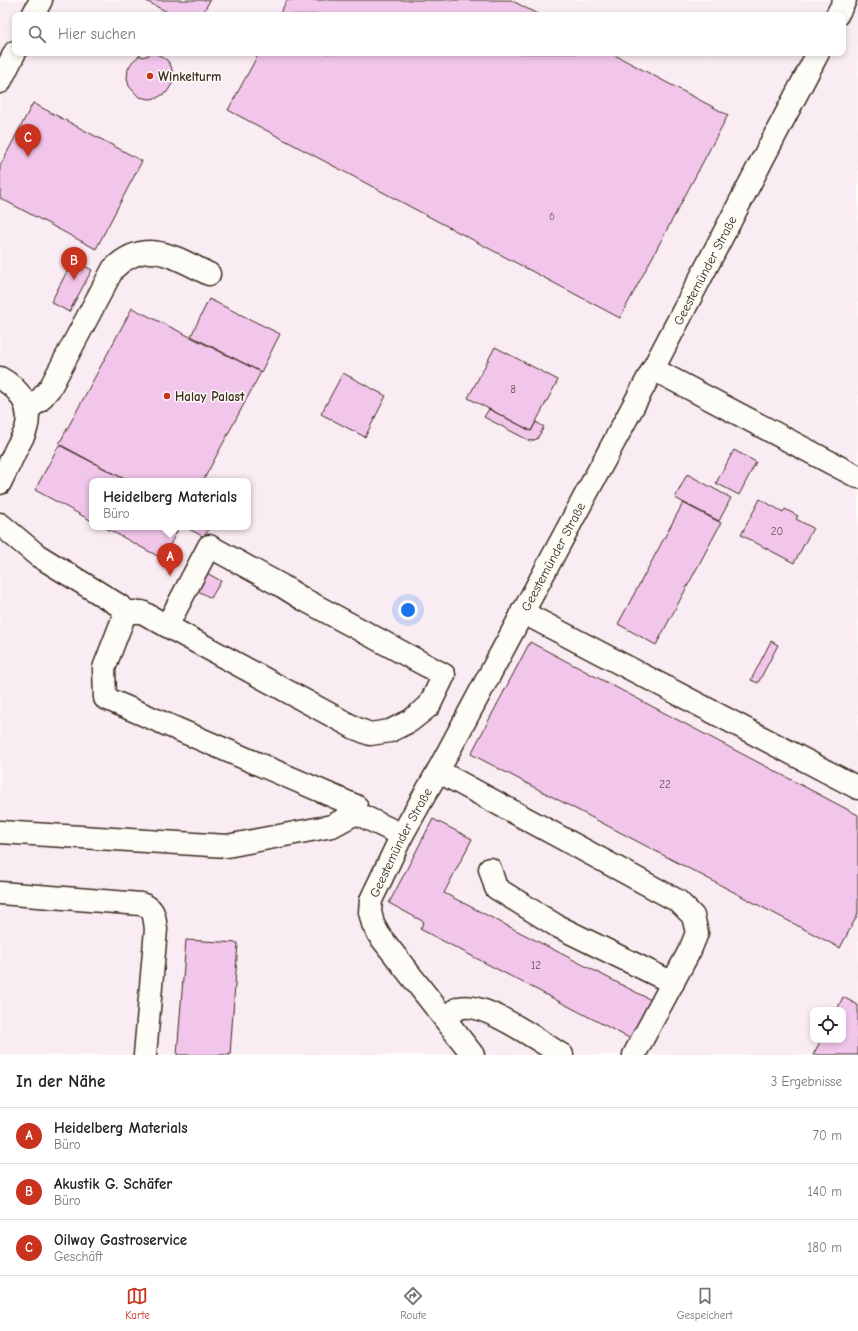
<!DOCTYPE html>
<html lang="de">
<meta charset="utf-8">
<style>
body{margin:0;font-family:"Comic Neue",sans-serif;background:#f6f6f6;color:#222}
.controls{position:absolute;right:12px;bottom:12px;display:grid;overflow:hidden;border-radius:8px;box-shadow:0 2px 6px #0003}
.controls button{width:36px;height:36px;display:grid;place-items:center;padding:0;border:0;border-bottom:1px solid #e0e0e0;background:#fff;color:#222;font:20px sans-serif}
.you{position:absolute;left:408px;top:610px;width:14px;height:14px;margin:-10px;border:3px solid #fff;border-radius:50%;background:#1a73e8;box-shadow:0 0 0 6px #1a73e833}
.badge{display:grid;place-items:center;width:26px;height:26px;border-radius:50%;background:#c8321e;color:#fff;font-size:13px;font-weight:700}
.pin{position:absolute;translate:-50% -33px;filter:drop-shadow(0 1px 2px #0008)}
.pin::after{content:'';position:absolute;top:21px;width:14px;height:12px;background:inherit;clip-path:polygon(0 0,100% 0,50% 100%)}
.popup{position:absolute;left:89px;top:478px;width:162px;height:52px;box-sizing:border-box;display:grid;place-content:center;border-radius:8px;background:#fff;filter:drop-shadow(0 1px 3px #0005);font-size:13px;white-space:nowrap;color:#767676}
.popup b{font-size:15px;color:#222}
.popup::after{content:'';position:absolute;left:50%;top:100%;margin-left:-8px;border:8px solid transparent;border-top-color:#fff}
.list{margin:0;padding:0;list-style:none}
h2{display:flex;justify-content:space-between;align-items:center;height:52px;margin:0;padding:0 16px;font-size:17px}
h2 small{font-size:13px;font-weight:400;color:#767676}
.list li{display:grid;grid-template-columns:26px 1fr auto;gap:12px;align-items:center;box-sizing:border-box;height:56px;padding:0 16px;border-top:1px solid #e0e0e0}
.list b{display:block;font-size:15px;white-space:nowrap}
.list p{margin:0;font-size:13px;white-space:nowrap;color:#767676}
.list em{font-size:13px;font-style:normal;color:#767676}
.icon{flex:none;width:22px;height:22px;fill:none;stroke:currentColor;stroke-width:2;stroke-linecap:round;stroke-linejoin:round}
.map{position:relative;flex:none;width:858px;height:1055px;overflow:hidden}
.search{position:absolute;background:#fff;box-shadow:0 2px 6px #0003;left:12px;right:12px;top:12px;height:44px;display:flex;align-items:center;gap:10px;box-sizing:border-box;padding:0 14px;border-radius:8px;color:#767676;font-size:15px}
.sheet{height:220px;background:#fff}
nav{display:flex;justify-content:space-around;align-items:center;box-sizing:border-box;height:56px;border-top:1px solid #e0e0e0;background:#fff;font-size:11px;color:#767676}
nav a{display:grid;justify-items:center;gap:2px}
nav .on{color:#c8321e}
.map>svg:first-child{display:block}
</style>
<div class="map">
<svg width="858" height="1055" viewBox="0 0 858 1055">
<rect width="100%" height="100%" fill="#fdfcf7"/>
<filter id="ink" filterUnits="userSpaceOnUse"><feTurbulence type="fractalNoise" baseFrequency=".025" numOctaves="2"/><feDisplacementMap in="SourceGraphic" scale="8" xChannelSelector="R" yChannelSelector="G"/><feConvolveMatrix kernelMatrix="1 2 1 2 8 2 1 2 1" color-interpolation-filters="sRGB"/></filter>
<g filter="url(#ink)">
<!-- built -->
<path fill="#faecf3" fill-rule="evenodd" d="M0 0H858V1055H0ZM15 15H843V53H15ZM92 481H248V527H92ZM813 1010H843V1040H813Z"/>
<!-- building -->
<path fill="#f2c6eb" stroke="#3b2a1e" d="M144 0H210L202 15H173Z
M287 0H511L539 15H279Z
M149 53 157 54 167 60 171 66 173 74 172 84 167 92 157 98 149 99 139 97 135 93 129 86 127 78 128 69 132 62 139 56 141 55 142 57 149 55Z
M259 53H611L728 115 620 318 228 110Z
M33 103 142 161 96 249 0 198V166Z
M73 260 92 270 69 312 51 302Z
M209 299 280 334 261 372 191 336Z
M132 308 261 372 203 481H128L59 444Z
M495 347 558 380 531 431 468 398Z
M343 373 386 396 365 437 321 414Z
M489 409 531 431 536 422 544 427 537 439 530 441 484 417Z
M59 445 128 481H92V521L35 490Z
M734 450 756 462 739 495 716 483Z
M687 474 731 498 719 521 675 498Z
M760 499 783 512 785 509 798 516 796 519 813 528 794 563 741 535Z
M683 503 721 523 656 645 618 624Z
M104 527H179L163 559Z
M188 527H201L208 530 204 537 187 528Z
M207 573 221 581 211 598 198 591Z
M771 641 778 645 758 683 751 680Z
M530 642 858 815V914L840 948 471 754Z
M433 819 472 839 444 893 653 1001 633 1040 420 929 424 922 389 903Z
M186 940 238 943 230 1055H177Z
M843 997 858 1005V1055H813L821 1040H843V1010H837Z"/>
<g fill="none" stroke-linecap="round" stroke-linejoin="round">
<!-- minor casing -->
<g stroke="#3b2a1e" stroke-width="25">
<g id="minor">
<path d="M33 15 41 0"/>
<path d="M837 15 845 0"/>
<path d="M0 82 15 52"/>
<path d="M653 369 858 477"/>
<path d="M0 378C19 388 33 407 26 429 24 436 19 443 16 449 11 461 5 472 0 483"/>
<path d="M27 410 39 401 50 388 113 269C146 237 174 257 209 274"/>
<path d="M0 524 37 555 120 606 124 612 123 619 104 668 105 698 356 806V813"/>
<path d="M124 612H142L167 626 355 728 370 734 390 731 410 721 429 706 444 675 303 599 282 586 209 546 167 626"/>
<path d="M522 612 858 788"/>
<path d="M438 771 678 901 693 916 697 933 690 950 634 1055"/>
<path d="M0 832 227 846 332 826 356 813 402 835"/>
<path d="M490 869 496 888 557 926 673 983"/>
<path d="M0 893 141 904C155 908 154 916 156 929L145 1055"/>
<path d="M445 1019C449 1016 453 1011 457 1009 479 997 542 1043 562 1055"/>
<path id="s1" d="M473 1055 379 935 373 924 370 912 371 900 402 835 438 771 653 369 818 53"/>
</g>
</g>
<!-- minor -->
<use href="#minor" stroke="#fdfcf7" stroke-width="22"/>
</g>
</g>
<!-- markers -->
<g fill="#c8321e" stroke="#fdfcf7" stroke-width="1.5">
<circle cx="150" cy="76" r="4"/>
<circle cx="167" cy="396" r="4"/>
</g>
<g text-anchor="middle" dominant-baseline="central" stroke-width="3" stroke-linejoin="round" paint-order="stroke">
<!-- number labels -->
<g font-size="11" fill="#695151">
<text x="552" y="216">6</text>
<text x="513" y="389">8</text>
<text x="777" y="531">20</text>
<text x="665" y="784">22</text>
<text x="536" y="965">12</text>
</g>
<!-- poi labels -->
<g font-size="13" font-weight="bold" fill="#3b2a1e" stroke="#fdfcf7" text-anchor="start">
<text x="158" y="76">Winkelturm</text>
<text x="175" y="396">Halay Palast</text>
</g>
<!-- street labels -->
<g font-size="13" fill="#3b2a1e" stroke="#fdfcf7">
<text stroke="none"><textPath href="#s1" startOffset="902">Geestemünder Straße</textPath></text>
<text stroke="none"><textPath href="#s1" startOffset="578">Geestemünder Straße</textPath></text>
<text stroke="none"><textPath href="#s1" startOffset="254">Geestemünder Straße</textPath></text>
</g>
</g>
</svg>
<div class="controls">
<button><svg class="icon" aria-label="locate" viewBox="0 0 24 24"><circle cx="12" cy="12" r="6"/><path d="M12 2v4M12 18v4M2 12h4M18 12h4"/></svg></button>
</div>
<div class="you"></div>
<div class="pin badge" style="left:170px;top:576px">A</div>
<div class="popup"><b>Heidelberg Materials</b>Büro</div>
<div class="pin badge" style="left:74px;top:280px">B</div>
<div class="pin badge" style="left:28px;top:157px">C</div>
<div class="search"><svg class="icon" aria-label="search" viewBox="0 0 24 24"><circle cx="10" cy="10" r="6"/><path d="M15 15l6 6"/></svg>Hier suchen</div>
</div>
<section class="sheet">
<h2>In der Nähe<small>3 Ergebnisse</small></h2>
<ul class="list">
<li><span class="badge">A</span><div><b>Heidelberg Materials</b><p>Büro</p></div><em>70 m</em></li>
<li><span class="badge">B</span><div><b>Akustik G. Schäfer</b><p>Büro</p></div><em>140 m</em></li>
<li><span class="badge">C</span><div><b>Oilway Gastroservice</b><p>Geschäft</p></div><em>180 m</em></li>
</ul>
</section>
<nav>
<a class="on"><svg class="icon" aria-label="map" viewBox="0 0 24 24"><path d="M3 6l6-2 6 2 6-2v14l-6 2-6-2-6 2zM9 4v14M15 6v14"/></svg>Karte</a>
<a><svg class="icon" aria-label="directions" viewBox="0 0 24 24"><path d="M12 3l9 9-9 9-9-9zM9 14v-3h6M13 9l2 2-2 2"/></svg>Route</a>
<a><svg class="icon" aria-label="saved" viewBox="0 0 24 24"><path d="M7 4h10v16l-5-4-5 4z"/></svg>Gespeichert</a>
</nav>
